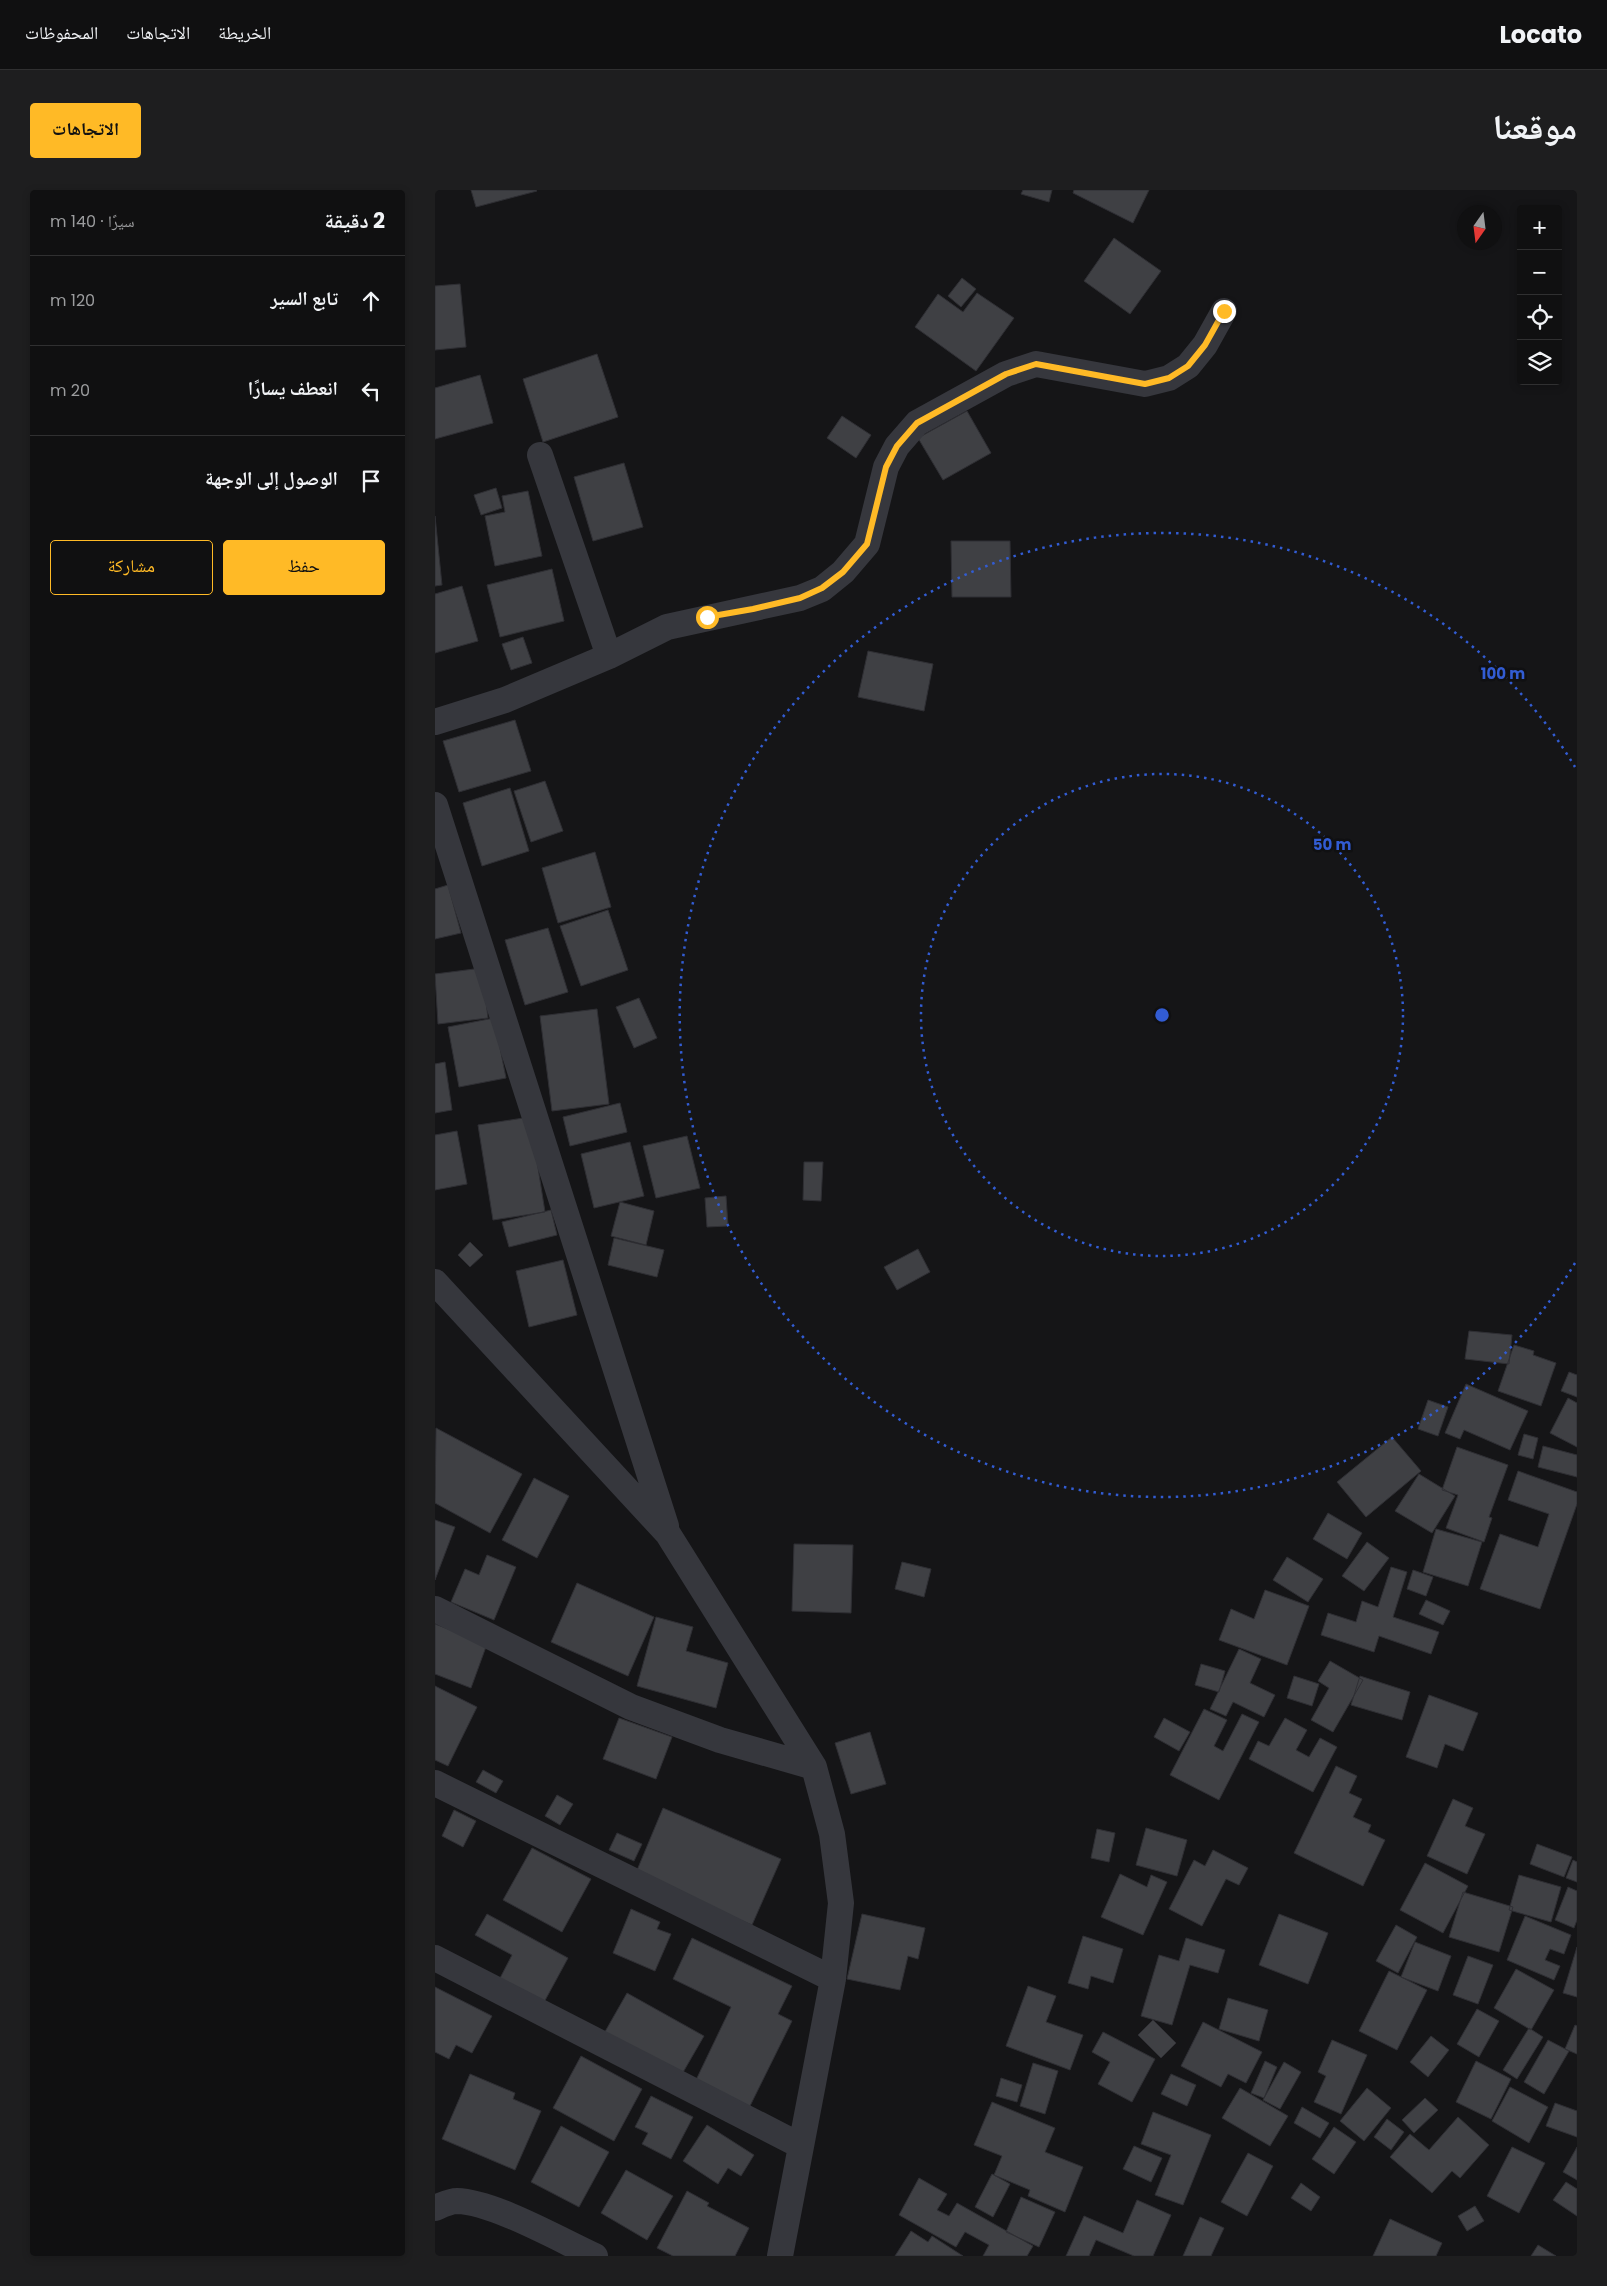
<!DOCTYPE html>
<html lang="ar">
<meta charset="utf-8">
<style>
body{margin:0;font-family:Poppins,"Noto Naskh Arabic",sans-serif;background:#1e1e1f;color:#f1f3f6;direction:rtl}
.controls{position:absolute;right:15px;top:15px;display:grid;overflow:hidden;border-radius:5px;box-shadow:0 2px 8px #0003}
.controls button{width:45px;height:45px;display:grid;place-items:center;padding:0;border:0;border-bottom:1px solid #303031;background:#101011;color:#f1f3f6;font:25px sans-serif}
.compass{position:absolute;left:1022px;top:15px;width:45px;height:45px;border-radius:50%;background:#101011;box-shadow:0 2px 8px #0003;rotate:194deg}
.stop{position:absolute;width:15px;height:15px;margin:-11px;border:4px solid #ffba26;border-radius:50%;background:#fff}
.stop.end{background:#ffba26;border-color:#fff;box-shadow:0 1px 5px #0008}
.list{margin:0;padding:0;list-style:none}
h2{display:flex;justify-content:space-between;align-items:center;height:65px;margin:0;padding:0 20px;font-size:21px}
h2 small{font-size:16px;font-weight:400;color:#9c9d9f}
.list li{display:grid;grid-template-columns:32px 1fr auto;gap:15px;align-items:center;box-sizing:border-box;height:90px;padding:0 20px;border-top:1px solid #303031}
.list b{display:block;font-size:19px;white-space:nowrap}
.list em{font-size:16px;font-style:normal;color:#9c9d9f}
.actions{display:flex;gap:10px;padding:15px 20px}
.actions a{flex:1;padding:11px 0;border:1px solid #ffba26;border-radius:5px;text-align:center;font-size:18px;color:#ffba26}
.actions .main{background:#ffba26;color:#111}
.icon{flex:none;width:28px;height:28px;fill:none;stroke:currentColor;stroke-width:2;stroke-linecap:round;stroke-linejoin:round}
.map{position:relative;flex:none;width:1142px;height:2066px;overflow:hidden;direction:ltr;border-radius:5px}
header{display:flex;align-items:center;gap:30px;box-sizing:border-box;height:70px;padding:0 25px;background:#101011;border-bottom:1px solid #303031}
header strong{font-size:24px}
nav{display:flex;gap:28px;margin-inline-start:auto;font-size:18px}
.intro{display:flex;align-items:center;justify-content:space-between;box-sizing:border-box;height:120px;padding:0 30px}
h1{margin:0;font-size:35px}
.button{padding:12px 22px;border-radius:5px;background:#ffba26;color:#111;font-size:18px;font-weight:700}
main{display:flex;gap:30px;padding:0 30px}
aside{flex:1;background:#101011;border-radius:5px;box-shadow:0 2px 8px #0003}
.map>svg:first-child{display:block}
</style>
<header>
<strong>Locato</strong>
<nav><a>الخريطة</a><a>الاتجاهات</a><a>المحفوظات</a></nav>
</header>
<div class="intro"><h1>موقعنا</h1><a class="button">الاتجاهات</a></div>
<main>
<div class="map">
<svg width="1142" height="2066" viewBox="0 0 1142 2066">
<rect width="100%" height="100%" fill="#151517"/>
<!-- building -->
<path fill="#3f4044" stroke="#2f2f34" d="M36 0H101L102 1 41 17Z
M588 0H617L614 12 586 4Z
M639 0H714L698 33 638 3Z
M679 48 726 81 695 124 649 91Z
M527 88 541 99 526 117 513 106Z
M25 94 31 157 0 160V96Z
M542 103 579 128 541 181 480 137 503 104 528 122Z
M162 164 183 227 108 252 88 189Z
M45 185 58 233 0 249V198Z
M532 221 556 263 508 290 483 248Z
M407 226 436 245 421 268 392 248Z
M189 273 208 337 158 351 139 287Z
M61 298 67 318 46 325 39 305Z
M93 301 107 366 60 376 50 326 70 322 67 306Z
M0 326 7 395 0 396Z
M516 351H575L576 407H517Z
M117 379 129 431 65 447 52 395Z
M27 396 43 451 0 463V404Z
M88 447 97 473 76 480 67 454Z
M433 461 498 474 489 521 423 507Z
M80 530 96 581 24 602 8 551Z
M110 591 128 641 96 652 79 601Z
M75 598 94 661 47 676 28 613Z
M160 662 176 717 123 733 107 678Z
M13 695 26 743 0 749V699Z
M173 720 193 780 146 796 125 736Z
M113 738 133 802 90 815 70 750Z
M47 778 53 828 3 834 0 784Z
M204 808 222 848 199 858 181 817Z
M162 819 174 914 117 921 105 826Z
M59 828 71 888 24 897 13 837Z
M10 872 17 920 0 923V874Z
M185 913 192 942 135 956 128 927Z
M95 927 110 1022 58 1030 43 935Z
M22 941 32 994 0 1000V945Z
M252 946 265 998 221 1008 208 956Z
M195 952 209 1006 159 1018 146 964Z
M369 972H388L386 1011 368 1010Z
M291 1006 293 1036 272 1037 270 1008Z
M185 1012 219 1021 211 1055 176 1046Z
M116 1020 122 1045 74 1057 67 1032Z
M179 1048 229 1060 222 1087 173 1075Z
M35 1052 48 1065 35 1077 23 1065Z
M483 1059 495 1082 462 1100 449 1077Z
M128 1070 142 1125 94 1137 81 1081Z
M1034 1141 1077 1145 1074 1174 1030 1169Z
M1079 1155 1099 1161 1098 1165 1121 1173 1106 1216 1063 1201Z
M1134 1182 1142 1185V1207L1126 1201Z
M1031 1194 1093 1221 1075 1260 1029 1240 1025 1249 1010 1243Z
M1133 1208 1142 1213V1257L1115 1243Z
M993 1210 1013 1217 1003 1246 983 1239Z
M1 1238 87 1284 55 1343 0 1313Z
M1089 1244 1103 1248 1098 1269 1083 1265Z
M957 1247 986 1281 931 1327 902 1292Z
M1108 1256 1142 1265V1287L1103 1277Z
M1022 1257 1073 1275 1054 1327 1057 1328 1049 1352 1011 1338 1023 1305 1007 1300Z
M1083 1281 1142 1302V1314L1105 1419 1045 1399 1065 1344 1103 1357 1114 1324 1073 1310Z
M984 1284 1020 1306 997 1343 960 1321Z
M99 1288 134 1306 102 1368 67 1350Z
M893 1323 927 1343 912 1369 878 1349Z
M0 1330 20 1337 0 1390Z
M1001 1339 1047 1352 1033 1396 988 1382Z
M932 1352 954 1368 929 1401 907 1386Z
M359 1354 418 1355 416 1423 357 1421Z
M52 1365 81 1377 59 1430 16 1412 30 1379 44 1385Z
M852 1367 888 1389 873 1412 838 1390Z
M467 1372 496 1379 489 1407 460 1399Z
M956 1377 972 1382 958 1427 1004 1442 996 1464 944 1446 939 1462 886 1445 893 1423 921 1432 927 1411 943 1417Z
M978 1380 998 1387 991 1406 972 1399Z
M142 1393 219 1427 193 1486 116 1452Z
M830 1400 874 1416 852 1475 784 1450 796 1419 819 1429Z
M991 1410 1015 1421 1008 1435 984 1424Z
M221 1427 258 1437 251 1461 293 1473 281 1518 202 1496Z
M0 1434 52 1454 36 1498 0 1484Z
M804 1459 826 1469 815 1493 840 1505 829 1527 798 1512 791 1526 775 1519Z
M895 1471 928 1490 898 1542 876 1530 894 1498 883 1491Z
M766 1474 790 1481 784 1502 760 1495Z
M859 1486 884 1494 877 1516 852 1508Z
M925 1486 975 1502 967 1530 916 1515Z
M0 1496 42 1517 13 1576 0 1570Z
M994 1505 1043 1523 1028 1561 1010 1554 1002 1578 971 1567Z
M769 1519 792 1530 779 1556 788 1561 807 1524 824 1532 784 1610 735 1585Z
M184 1528 237 1547 221 1589 168 1569Z
M729 1528 755 1542 744 1561 719 1547Z
M850 1528 872 1540 861 1560 874 1567 885 1548 902 1557 878 1602 814 1569 823 1551 834 1556Z
M435 1542 451 1594 416 1604 400 1553Z
M901 1576 922 1586 914 1603 927 1609 918 1627 936 1635 933 1642 950 1650 928 1696 859 1663Z
M48 1580 68 1591 61 1603 41 1592Z
M122 1605 138 1614 125 1635 110 1626Z
M1018 1609 1038 1618 1030 1636 1050 1644 1032 1684 992 1666Z
M228 1618 346 1669 317 1735 200 1685Z
M19 1620 41 1631 28 1657 7 1646Z
M711 1638 752 1650 742 1686 701 1675Z
M662 1639 680 1643 674 1672 656 1668Z
M182 1643 207 1654 199 1671 174 1660Z
M1102 1654 1137 1667 1129 1687 1095 1674Z
M97 1658 156 1689 127 1742 68 1710Z
M778 1660 813 1678 804 1695 791 1689 767 1736 734 1719 759 1670 770 1676Z
M1138 1670 1142 1672V1692L1131 1688Z
M990 1673 1033 1696 1008 1743 965 1720Z
M685 1684 712 1697 716 1685 732 1692 708 1745 666 1727Z
M1084 1685 1126 1697 1116 1732 1074 1720Z
M1133 1697 1142 1701V1730L1139 1738 1120 1730Z
M1028 1702 1078 1717 1064 1762 1014 1747Z
M196 1719 225 1732 222 1739 236 1744 220 1781 178 1763Z
M52 1724 133 1768 107 1816 63 1792 77 1765 40 1745Z
M427 1724 490 1738 483 1769 473 1766 465 1800 412 1789Z
M844 1724 893 1743 873 1794 824 1775Z
M1090 1726 1136 1745 1129 1764 1115 1759 1110 1770 1125 1776 1119 1790 1072 1770Z
M961 1735 982 1747 963 1783 941 1771Z
M648 1746 688 1759 678 1793 656 1786 653 1799 633 1793Z
M257 1748 357 1796 343 1824 357 1831 314 1918 260 1892 296 1817 238 1789Z
M751 1748 790 1760 783 1783 755 1775 737 1835 706 1826 724 1765 744 1771Z
M980 1752 1016 1766 1003 1801 966 1787Z
M1142 1757V1807L1128 1803Z
M1033 1766 1058 1775 1043 1814 1018 1805Z
M1081 1779 1119 1800 1096 1840 1059 1818Z
M954 1781 992 1800 962 1860 924 1841Z
M593 1796 621 1806 611 1832 648 1845 635 1880 571 1856Z
M0 1797 57 1826 37 1863 21 1855 14 1869 0 1862Z
M192 1803 269 1846 243 1891 167 1847Z
M793 1808 833 1820 824 1851 784 1839Z
M1042 1819 1064 1831 1044 1867 1022 1854Z
M718 1830 741 1853 726 1868 703 1845Z
M768 1832 827 1862 811 1893 793 1884 786 1897 746 1876Z
M1140 1835 1142 1836V1864L1130 1859Z
M1094 1838 1108 1847 1082 1889 1068 1880Z
M668 1842 720 1869 697 1912 663 1894 675 1872 657 1862Z
M996 1846 1014 1860 993 1887 975 1872Z
M897 1850 932 1865 906 1924 879 1912 891 1886 883 1882Z
M1113 1850 1134 1861 1109 1904 1089 1892Z
M146 1866 207 1899 179 1951 118 1918Z
M830 1871 842 1877 829 1908 816 1903Z
M1041 1871 1076 1889 1056 1929 1021 1912Z
M849 1872 866 1882 845 1919 828 1910Z
M598 1873 623 1881 610 1924 585 1916Z
M35 1884 80 1903 78 1909 106 1921 80 1980 7 1949Z
M736 1884 761 1895 752 1916 726 1904Z
M566 1888 587 1895 582 1912 561 1906Z
M1075 1897 1113 1917 1094 1953 1057 1931Z
M805 1898 853 1926 835 1956 787 1928Z
M932 1898 956 1918 929 1951 905 1931Z
M216 1906 258 1927 236 1969 207 1954 213 1943 200 1937Z
M990 1908 1003 1920 979 1943 967 1930Z
M557 1912 620 1938 610 1962 648 1977 630 2022 593 2006 595 2000 559 1985 567 1966 539 1955Z
M1120 1913 1142 1921V1947L1111 1936Z
M867 1917 894 1933 885 1948 859 1933Z
M718 1922 776 1945 748 2015 720 2005 736 1965 706 1954Z
M1023 1927 1054 1955 1025 1988 1017 1981 997 2003 955 1967 975 1944 994 1960Z
M952 1929 969 1942 956 1960 939 1947Z
M272 1935 319 1965 306 1986 293 1978 283 1994 248 1971Z
M126 1936 174 1962 144 2017 96 1992Z
M899 1937 921 1952 899 1984 877 1969Z
M699 1956 727 1968 716 1992 688 1979Z
M1077 1957 1110 1973 1084 2023 1052 2006Z
M1142 1957V1990L1128 1982Z
M813 1963 838 1976 812 2026 786 2012Z
M191 1980 238 2006 212 2050 166 2023Z
M557 1984 575 1994 558 2027 540 2017Z
M484 1988 512 2004 502 2020 514 2026 522 2013 598 2056 592 2066H548L554 2055 530 2042 521 2057 464 2025Z
M1131 1992 1142 1999V2026L1118 2010Z
M866 1993 885 2007 876 2021 856 2008Z
M252 2001 274 2013 272 2016 314 2038 300 2066H238L222 2058Z
M586 2007 620 2022 604 2057 571 2042Z
M702 2010 736 2025 718 2066H699L661 2050 654 2066H631L649 2026 688 2043Z
M1040 2016 1049 2031 1032 2041 1023 2026Z
M765 2027 789 2038 776 2066H748Z
M955 2029 1007 2053 1001 2066H938Z
M476 2041 493 2052 497 2046 528 2066H460Z
M1103 2055 1121 2066H1096Z"/>
<g fill="none" stroke-linecap="round" stroke-linejoin="round">
<!-- street -->
<path stroke="#36373d" stroke-width="26" d="M105 265 174 466
M0 532 70 510 174 466 232 437 365 408 387 399 408 382 432 354 451 277 462 256 482 233 571 184 601 174 710 194 734 188 753 176 770 155 789 121
M0 615 231 1336
M0 1092 233 1344 379 1577 397 1644 406 1713 398 1789 345 2066
M0 1419 196 1517 285 1550 379 1577
M0 1593 398 1789
M0 1768 366 1956
M0 2018C7 2015 15 2011 22 2011 59 2012 125 2050 160 2066"/>
</g>
<g fill="none" stroke-linecap="round" stroke-linejoin="round">
<!-- route -->
<path stroke="#ffba26" stroke-width="6" d="M272 427 318 419 365 408 387 398 408 382 432 354 451 277 462 256 482 233 571 184 601 174 710 194 734 188 753 176 770 155 789 121"/>
</g>
<!-- distance rings -->
<g fill="none" stroke="#325cd3" stroke-width="2.5" stroke-dasharray="2.5 5">
<circle cx="727" cy="825" r="241"/>
<path d="M1140 1073A482 482 0 1 1 1140 577"/>
</g>
<circle cx="727" cy="825" r="8" fill="#325cd3" stroke="#101012" stroke-width="2.5"/>
<g font-size="15" text-anchor="middle" font-weight="bold" fill="#325cd3" stroke="#101012" stroke-width="5" stroke-linejoin="round" paint-order="stroke">
<text x="1068" y="489">100 m</text>
<text x="897" y="660">50 m</text>
</g>
</svg>
<div class="controls">
<button>+</button>
<button>−</button>
<button><svg class="icon" aria-label="locate" viewBox="0 0 24 24"><circle cx="12" cy="12" r="6"/><path d="M12 2v4M12 18v4M2 12h4M18 12h4"/></svg></button>
<button><svg class="icon" aria-label="layers" viewBox="0 0 24 24"><path d="M12 4l9 5-9 5-9-5zM3 14l9 5 9-5"/></svg></button>
</div>
<svg class="compass" viewBox="-18 -18 36 36"><path d="M0-13l5 13h-10z" fill="#e53935"/><path d="M0 13l5-13h-10z" fill="#9c9d9f"/></svg>
<div class="stop" style="left:272px;top:427px"></div>
<div class="stop end" style="left:789px;top:121px"></div>
</div>
<aside>
<h2>2 دقيقة<small>سيرًا · 140 m</small></h2>
<ul class="list">
<li><svg class="icon" aria-label="ahead" viewBox="0 0 24 24"><path d="M12 20V5M6 11l6-6 6 6"/></svg><div><b>تابع السير</b></div><em>120 m</em></li>
<li><svg class="icon" aria-label="left" viewBox="0 0 24 24"><path d="M17 20v-9H6M10 6l-5 5 5 5"/></svg><div><b>انعطف يسارًا</b></div><em>20 m</em></li>
<li><svg class="icon" aria-label="arrive" viewBox="0 0 24 24"><path d="M6 21V4h12l-3 4 3 4H6"/></svg><div><b>الوصول إلى الوجهة</b></div></li>
</ul>
<div class="actions"><a class="main">حفظ</a><a>مشاركة</a></div>
</aside>
</main>
